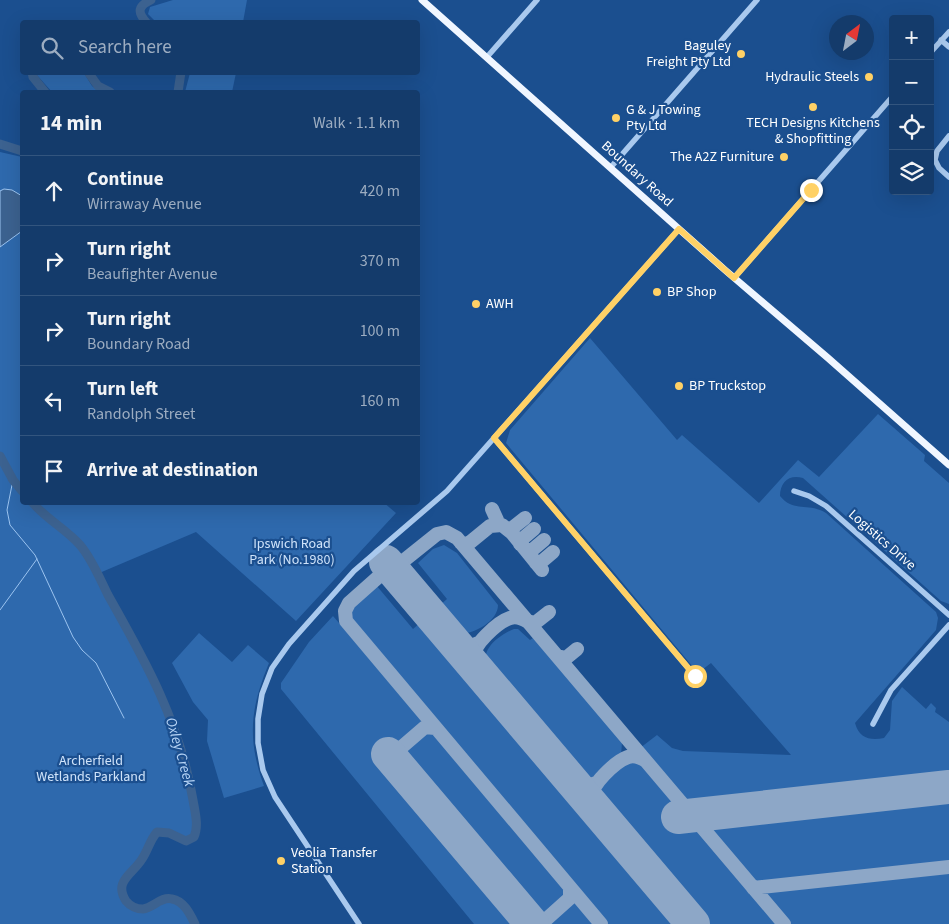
<!DOCTYPE html>
<meta charset="utf-8">
<style>
body{margin:0;font-family:"Source Sans 3",sans-serif;background:#214673;color:#f1f3f6}
.controls{position:absolute;right:15px;top:15px;display:grid;overflow:hidden;border-radius:5px;box-shadow:0 5px 20px #0002}
.controls button{width:45px;height:45px;display:grid;place-items:center;padding:0;border:0;border-bottom:1px solid #33557e;background:#143b6b;color:#f1f3f6;font:25px sans-serif}
.compass{position:absolute;left:829px;top:15px;width:45px;height:45px;border-radius:50%;background:#143b6b;box-shadow:0 5px 20px #0002;rotate:32deg}
.stop{position:absolute;width:15px;height:15px;margin:-11px;border:4px solid #ffd166;border-radius:50%;background:#fff}
.stop.end{background:#ffd166;border-color:#fff;box-shadow:0 1px 5px #0008}
.list{margin:0;padding:0;list-style:none}
h2{display:flex;justify-content:space-between;align-items:center;height:65px;margin:0;padding:0 20px;font-size:21px}
h2 small{font-size:16px;font-weight:400;color:#9dadc1}
.list li{display:grid;grid-template-columns:32px 1fr auto;gap:15px;align-items:center;box-sizing:border-box;height:70px;padding:0 20px;border-top:1px solid #33557e}
.list b{display:block;font-size:19px;white-space:nowrap}
.list p{margin:0;font-size:16px;white-space:nowrap;color:#9dadc1}
.list em{font-size:16px;font-style:normal;color:#9dadc1}
.icon{flex:none;width:28px;height:28px;fill:none;stroke:currentColor;stroke-width:2;stroke-linecap:round;stroke-linejoin:round}
.map{position:relative;flex:none;width:949px;height:924px;overflow:hidden}
.search{position:absolute;background:#143b6b;box-shadow:0 5px 20px #0002;left:20px;top:20px;width:400px;height:55px;display:flex;align-items:center;gap:12px;box-sizing:border-box;padding:0 18px;border-radius:5px;color:#9dadc1;font-size:19px}
.panel{position:absolute;background:#143b6b;box-shadow:0 5px 20px #0002;left:20px;top:90px;width:400px;height:415px;border-radius:5px}
.map>svg:first-child{display:block}
</style>
<div class="map">
<svg width="949" height="924" viewBox="0 0 949 924">
<rect width="100%" height="100%" fill="#1b4f8f"/>
<!-- green -->
<path fill="#2e69ad" d="M173 0H247L243 22H156L148 14 150 7Z
M35 73H84L92 86 100 92H52Z
M190 73H236L232 92H185Z
M0 152 22 157V502H383L396 513 296 621 196 532 97 574C138 648 179 716 193 801 195 813 202 831 191 840 179 843 166 825 156 834 147 841 145 858 137 867 128 876 117 881 123 895 135 924 155 895 173 899 184 902 190 914 195 924H0Z
M590 338 677 440 682 435 759 503 798 460 819 477 878 414 925 455 924 461 949 483V604L941 601 803 478C789 474 780 482 780 496 794 513 808 502 826 513L936 612 938 618 936 630 855 723C859 738 870 741 884 738L890 730 892 701 902 687 926 709 931 703 936 708 935 712 949 722V924H790L712 831 717 824 746 821 744 798 687 803 640 748 657 735 672 748 683 751 791 755 711 663 698 673 506 443 510 430Z
M444 545 457 553 498 605C498 621 475 633 462 634L439 606 447 599 418 563 433 549Z
M376 585 413 629 421 622 677 924H606L352 624C343 607 362 592 376 585Z
M333 616 422 719 419 727 379 761 423 814 431 816 523 924H474L281 689V683L309 642Z
M514 629H518L530 640 533 638 539 643 622 742 621 756 592 780H586L486 661C483 647 501 634 514 629Z
M199 633 232 662 248 645 269 663C250 709 247 739 264 786L224 798 207 741 208 720 193 702 172 663Z
M428 731 434 733 568 891 567 897 543 918 535 916 442 807 441 798 405 756 407 747Z
M632 761 644 766 676 804 679 829 696 827 777 924H709L597 792C600 781 621 765 632 761Z
M574 901 578 902 596 924H546Z"/>
<!-- water -->
<path fill="#3c6290" stroke="#9cc4f0" d="M4 189 12 190 22 196V231L0 247V191Z"/>
<g fill="none" stroke-linecap="round" stroke-linejoin="round">
<!-- stream -->
<path stroke="#9cc4f0" stroke-width="1" d="M13 480 7 510 10 525 35 555 73 637 82 650 96 663 124 718
M0 610 37 559"/>
<!-- river -->
<path stroke="#3c6290" stroke-width="9" d="M146 22C137 12 138 6 151 0
M32 72 33 77 45 92
M88 72 98 86 110 92
M178 92 181 72
M0 144 22 151
M0 456 13 480 22 491
M32 502C46 519 66 529 80 545 92 559 100 579 108 595 146 662 180 723 193 800 195 812 199 826 194 837L186 841 169 833 157 832C150 840 148 850 142 859 133 874 113 881 126 901 130 906 137 909 143 909 153 908 161 896 172 899 184 901 190 914 195 924"/>
<!-- taxiway -->
<path stroke="#8da7c7" stroke-width="14" d="M492 509 497 520 495 524
M507 528 511 529 525 518
M461 543 468 544 490 526 502 525 512 533 542 570
M520 544 521 540 534 529
M530 555 531 551 544 540
M536 563H540L553 552
M382 574C398 567 414 595 424 606
M429 612C441 626 457 655 478 643
M527 621 535 623 549 612
M557 656 566 658 577 649
M505 702C497 692 475 671 473 659 471 646 498 622 510 618 516 616 522 618 528 622
M542 746C555 760 574 795 596 783
M411 781 397 762 396 752 425 727 435 728
M623 842C615 832 593 811 591 799 589 786 616 761 628 757 634 755 640 757 646 761
M753 888 949 867
M513 902 532 921 544 920
M541 924 570 898V888
M601 924 346 621 345 611 349 603 385 571 397 566 437 534 446 532 457 538 784 924"/>
<!-- runway -->
<path stroke="#8da7c7" stroke-width="34" d="M386 562 693 924
M388 754 532 924
M678 817 949 787"/>
<!-- minor -->
<path stroke="#a9c9ee" stroke-width="5.5" d="M941 40 949 47
M930 53 949 32
M487 57 537 0
M949 136 937 151 935 160 939 168 949 177
M611 167 757 0
M734 278 893 96
M494 438 695 676
M794 491 809 496 826 506 949 615
M873 724 891 690 949 625
M359 924 275 797 263 770 258 743V719L262 694 272 668 289 644 354 571 447 491 679 229"/>
<!-- major -->
<path stroke="#f0f6ff" stroke-width="7" d="M422 0 725 270 828 358 949 465"/>
</g>
<g fill="none" stroke-linecap="round" stroke-linejoin="round">
<!-- route -->
<path stroke="#ffd166" stroke-width="6" d="M695 676 494 438 679 229 734 278 811 190"/>
</g>
<!-- markers -->
<g fill="#ffd166" stroke="#1b4f8f" stroke-width="2">
<circle cx="741" cy="54" r="5"/>
<circle cx="869" cy="77" r="5"/>
<circle cx="813" cy="107" r="5"/>
<circle cx="616" cy="118" r="5"/>
<circle cx="784" cy="157" r="5"/>
<circle cx="657" cy="292" r="5"/>
<circle cx="476" cy="304" r="5"/>
<circle cx="679" cy="386" r="5"/>
<circle cx="281" cy="861" r="5"/>
</g>
<g text-anchor="middle" dominant-baseline="central" stroke-width="4.5" stroke-linejoin="round" paint-order="stroke">
<!-- poi labels -->
<g font-size="14" fill="#fff" stroke="#1b4f8f" text-anchor="start">
<text x="731" y="46" text-anchor="end">Baguley<tspan x="731" dy="16">Freight Pty Ltd</tspan></text>
<text x="859" y="77" text-anchor="end">Hydraulic Steels</text>
<text x="626" y="110">G &amp; J Towing<tspan x="626" dy="16">Pty Ltd</tspan></text>
<text x="813" y="123" text-anchor="middle">TECH Designs Kitchens<tspan x="813" dy="16">&amp; Shopfitting</tspan></text>
<text x="774" y="157" text-anchor="end">The A2Z Furniture</text>
<text x="667" y="292">BP Shop</text>
<text x="486" y="304">AWH</text>
<text x="689" y="386">BP Truckstop</text>
<text x="291" y="853">Veolia Transfer<tspan x="291" dy="16">Station</tspan></text>
</g>
<!-- street labels -->
<g font-size="14" fill="#fff" stroke="#1b4f8f">
<text transform="translate(637 174) rotate(42)">Boundary Road</text>
<text transform="translate(882 540) rotate(41)">Logistics Drive</text>
</g>
<!-- park labels -->
<g font-size="14" fill="#cfe3fa" stroke="#1b4f8f">
<text x="292" y="544">Ipswich Road<tspan x="292" dy="16">Park (No.1980)</tspan></text>
<text x="91" y="761">Archerfield<tspan x="91" dy="16">Wetlands Parkland</tspan></text>
</g>
<!-- water labels -->
<g font-size="15" font-style="italic" fill="#b5d3f5" stroke="#1b4f8f">
<text transform="translate(180 752) rotate(74)">Oxley Creek</text>
</g>
</g>
</svg>
<div class="controls">
<button>+</button>
<button>−</button>
<button><svg class="icon" aria-label="locate" viewBox="0 0 24 24"><circle cx="12" cy="12" r="6"/><path d="M12 2v4M12 18v4M2 12h4M18 12h4"/></svg></button>
<button><svg class="icon" aria-label="layers" viewBox="0 0 24 24"><path d="M12 4l9 5-9 5-9-5zM3 14l9 5 9-5"/></svg></button>
</div>
<svg class="compass" viewBox="-18 -18 36 36"><path d="M0-13l5 13h-10z" fill="#e53935"/><path d="M0 13l5-13h-10z" fill="#9dadc1"/></svg>
<div class="stop" style="left:695px;top:676px"></div>
<div class="stop end" style="left:811px;top:190px"></div>
<div class="search"><svg class="icon" aria-label="search" viewBox="0 0 24 24"><circle cx="10" cy="10" r="6"/><path d="M15 15l6 6"/></svg>Search here</div>
<section class="panel">
<h2>14 min<small>Walk · 1.1 km</small></h2>
<ul class="list">
<li><svg class="icon" aria-label="ahead" viewBox="0 0 24 24"><path d="M12 20V5M6 11l6-6 6 6"/></svg><div><b>Continue</b><p>Wirraway Avenue</p></div><em>420 m</em></li>
<li><svg class="icon" aria-label="right" viewBox="0 0 24 24"><path d="M7 20v-9h11M14 6l5 5-5 5"/></svg><div><b>Turn right</b><p>Beaufighter Avenue</p></div><em>370 m</em></li>
<li><svg class="icon" aria-label="right" viewBox="0 0 24 24"><path d="M7 20v-9h11M14 6l5 5-5 5"/></svg><div><b>Turn right</b><p>Boundary Road</p></div><em>100 m</em></li>
<li><svg class="icon" aria-label="left" viewBox="0 0 24 24"><path d="M17 20v-9H6M10 6l-5 5 5 5"/></svg><div><b>Turn left</b><p>Randolph Street</p></div><em>160 m</em></li>
<li><svg class="icon" aria-label="arrive" viewBox="0 0 24 24"><path d="M6 21V4h12l-3 4 3 4H6"/></svg><div><b>Arrive at destination</b></div></li>
</ul>
</section>
</div>
